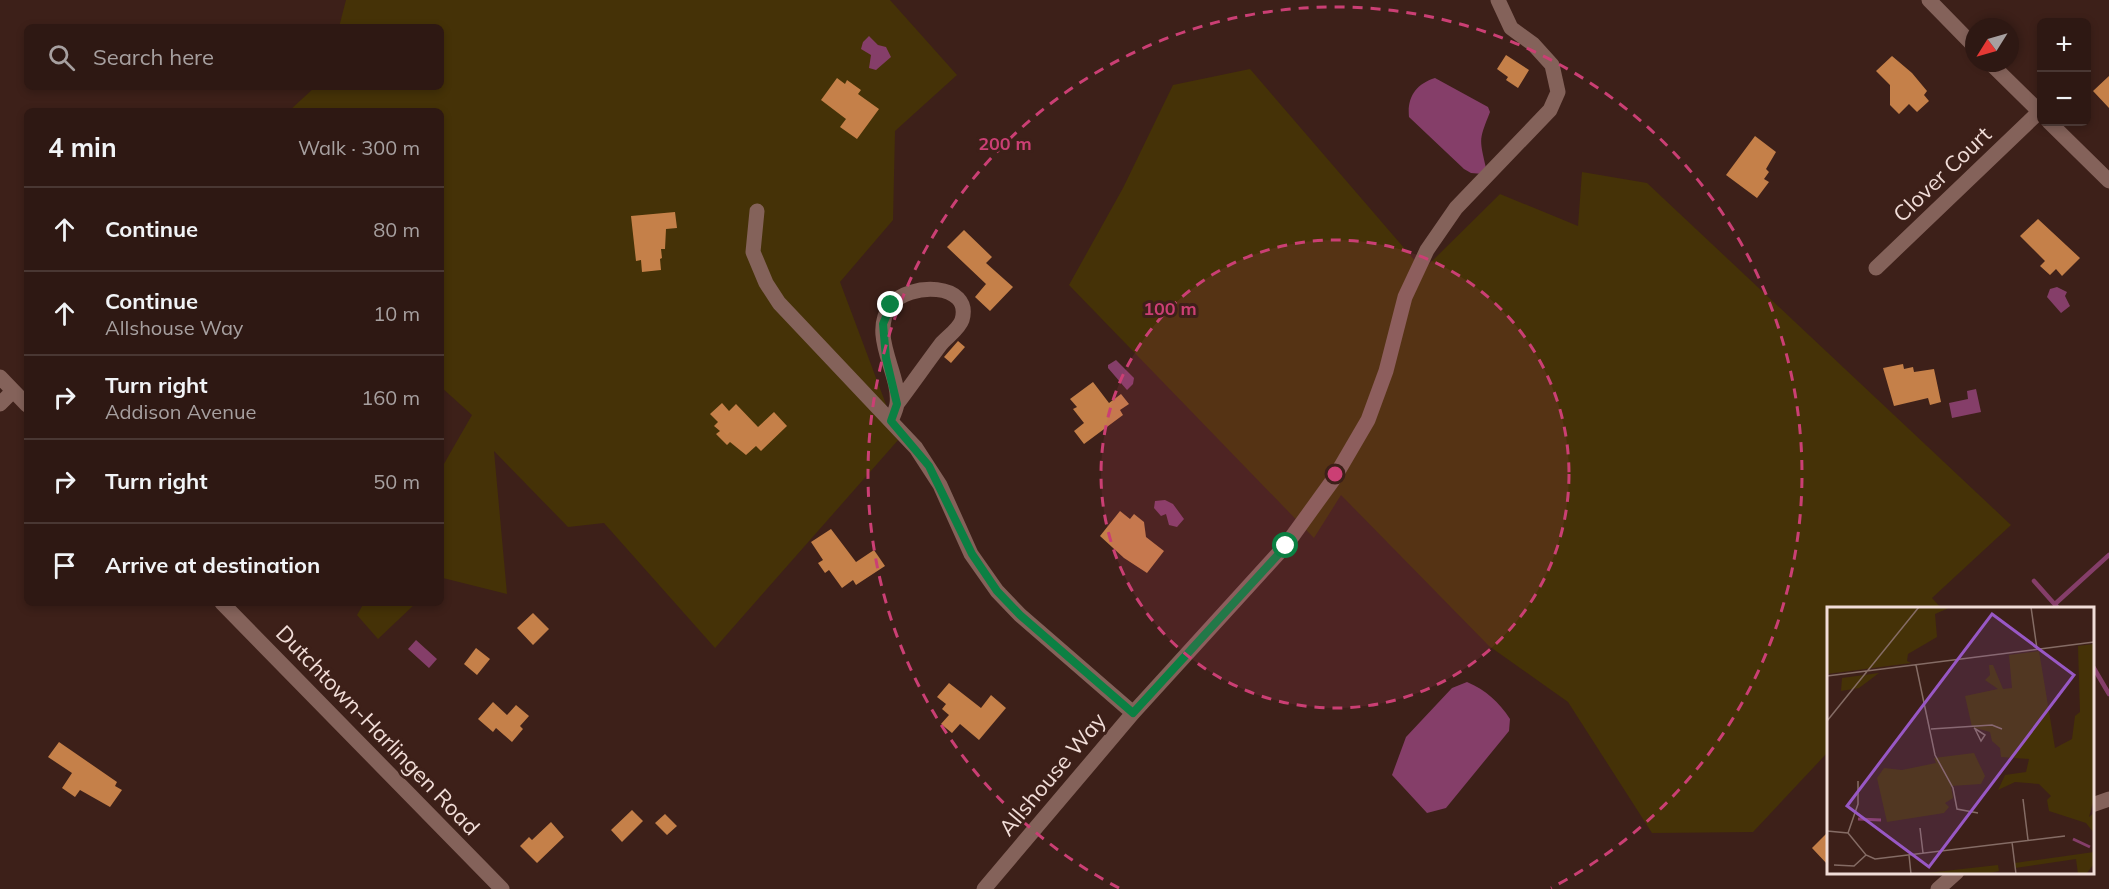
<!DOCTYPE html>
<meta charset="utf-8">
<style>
body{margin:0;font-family:Mulish,sans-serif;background:#36211c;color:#f1f3f6}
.controls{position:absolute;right:18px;top:18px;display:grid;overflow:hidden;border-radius:9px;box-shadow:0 3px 9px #0003}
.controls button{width:54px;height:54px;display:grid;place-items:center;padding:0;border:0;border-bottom:2px solid #493733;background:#2e1813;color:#f1f3f6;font:30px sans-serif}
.compass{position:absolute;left:1965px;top:18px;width:54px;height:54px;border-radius:50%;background:#2e1813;box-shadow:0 3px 9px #0003;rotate:233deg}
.stop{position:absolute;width:18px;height:18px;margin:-14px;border:4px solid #0b8043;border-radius:50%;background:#fff}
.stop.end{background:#0b8043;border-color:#fff;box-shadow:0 2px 6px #0008}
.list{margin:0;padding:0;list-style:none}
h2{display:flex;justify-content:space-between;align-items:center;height:78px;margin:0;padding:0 24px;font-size:26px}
h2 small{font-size:20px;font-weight:400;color:#a7a0a0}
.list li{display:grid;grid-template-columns:39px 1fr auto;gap:18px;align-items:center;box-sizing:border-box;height:84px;padding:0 24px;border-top:2px solid #493733}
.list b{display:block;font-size:22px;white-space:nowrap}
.list p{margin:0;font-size:20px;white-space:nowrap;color:#a7a0a0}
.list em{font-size:20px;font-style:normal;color:#a7a0a0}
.icon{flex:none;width:33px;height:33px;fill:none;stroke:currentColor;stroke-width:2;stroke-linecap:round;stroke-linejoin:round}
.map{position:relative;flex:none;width:2109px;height:889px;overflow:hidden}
.search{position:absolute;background:#2e1813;box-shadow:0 3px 9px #0003;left:24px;top:24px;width:420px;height:66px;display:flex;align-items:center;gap:15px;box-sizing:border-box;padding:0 21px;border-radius:9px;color:#a7a0a0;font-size:22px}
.panel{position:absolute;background:#2e1813;box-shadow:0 3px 9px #0003;left:24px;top:108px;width:420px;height:498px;border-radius:9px}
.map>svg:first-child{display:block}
</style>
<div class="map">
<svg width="2109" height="889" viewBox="0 0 2109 889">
<rect width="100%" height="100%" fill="#3d2019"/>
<!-- green -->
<path fill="#453207" d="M346 0H890L957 75 895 131 893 220 840 282 899 439 715 648 604 523 568 527 494 451 507 594 443 578 441 580V469L472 415 441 387V111H289L315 87H441V27H339Z
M1250 69 1423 270 1500 194 1578 226 1582 172 1647 183 2011 525 1932 598 1941 608H1828V752L1753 832 1652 833 1568 702 1489 646 1341 495 1314 538 1069 285 1123 188 1173 85Z
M364 603H416L378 639 357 615Z"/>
<!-- water -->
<path fill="#853e69" d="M869 36 878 45 886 47 891 57 876 70 869 68 871 55 861 49 863 42Z
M1435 78 1488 107 1490 112C1479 140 1479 138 1486 168L1483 174 1471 173 1464 169 1409 117C1407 97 1416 84 1435 78Z
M2057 287 2067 292 2065 296 2070 306 2061 313 2047 297 2050 289Z
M1116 360 1134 378 1133 384 1127 390 1108 368V365Z
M1976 389 1981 412 1952 418 1949 403 1968 399 1967 391Z
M1165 500 1173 504 1184 519 1177 527 1169 525 1166 514 1161 516 1154 508 1155 501Z
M416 640 437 659 429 668 408 649Z
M1467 682C1486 690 1499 702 1510 719L1509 731 1446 808 1427 813 1392 775 1406 737 1452 688Z"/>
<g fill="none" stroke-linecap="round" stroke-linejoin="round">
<!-- stream -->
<path stroke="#853e69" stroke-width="4.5" d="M2034 581 2058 608
M2055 604 2109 555
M2092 665 2109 694"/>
</g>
<!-- building -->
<path fill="#c58049" d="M1506 55 1529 70 1518 88 1506 80 1508 77 1497 69Z
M1892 56 1912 73 1927 91 1924 95 1929 101 1917 112 1909 104 1899 114 1890 105V85L1876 71Z
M2109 76V108L2093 91Z
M837 78 845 84 847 80 861 90 858 94 879 109 857 139 840 127 846 119 821 100Z
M1755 136 1776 152 1766 169 1769 172 1764 179 1769 182 1757 198 1726 175Z
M675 212 677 228 666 229 665 249H661L662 258 660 259 661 270 642 272 641 260 636 261 631 216Z
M2038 219 2080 258 2062 276 2056 269 2050 275 2040 266 2045 261 2020 236Z
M964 230 992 257 986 263 1013 287 990 311 975 297 986 284 947 247Z
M958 341 965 347 951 363 944 357Z
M1903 364 1904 369 1913 367 1914 372 1934 369 1941 402 1930 405 1928 398 1894 406 1883 368Z
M1093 382 1109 403 1121 394 1129 404 1120 410 1123 415 1084 444 1074 431 1084 423 1073 409 1077 407 1070 399Z
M722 403 729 411 736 404 758 427 774 412 787 426 761 451 756 446 746 455 730 442 727 445 716 434 720 431 714 426 718 422 710 414Z
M1120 511 1130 519 1134 514 1144 522 1146 537 1164 551 1147 573 1124 558 1100 536Z
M831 529 856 562 874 550 885 566 856 585 853 580 842 588 829 570 825 573 818 563 823 560 811 542Z
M533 613 549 629 533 645 517 628Z
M476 648 490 659 477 675 464 664Z
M949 683 981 708 991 695 1006 708 979 740 960 724 952 733 941 724 949 715 942 709 946 704 937 697Z
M493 702 507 715 516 705 529 716 520 726 523 729 512 742 496 728 493 732 478 719Z
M59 742 117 782 115 786 122 790 110 807 80 790 75 797 62 788 72 773 48 757Z
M632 810 643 821 622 842 611 830Z
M665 814 677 826 667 835 655 823Z
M551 822 564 837 537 863 520 846 529 837 532 840Z
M1828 832V865L1812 848Z"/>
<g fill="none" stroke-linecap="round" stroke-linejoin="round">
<!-- minor -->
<path stroke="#84625a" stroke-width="15" d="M1929 0 1974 46
M1990 63 2042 114
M2049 122 2109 181
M757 211 753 252 766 283 779 303 916 448 940 485 971 554 997 591 1020 615 1133 713
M1876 268 2039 112
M0 377 27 405
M0 404 13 391
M891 421C893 416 896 410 897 404 901 374 868 335 891 305 908 282 973 282 962 320 959 329 947 337 941 344 926 364 912 384 897 404
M222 603 502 889
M2092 805 2109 799
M984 889 1133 713 1286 545 1333 480 1368 420 1386 371 1405 297 1427 250 1456 208 1550 110 1558 92 1552 65 1533 44 1511 28 1498 0
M1938 889 1957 872"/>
</g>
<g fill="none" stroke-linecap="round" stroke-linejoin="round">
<!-- route -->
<path stroke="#0b8043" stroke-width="8" d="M891 305 883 324 886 358 897 404 891 421 929 466 972 554 997 591 1020 615 1133 713 1286 546"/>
</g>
<!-- distance rings -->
<circle cx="1335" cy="474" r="234" fill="#cb3f74" fill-opacity=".12"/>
<g fill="none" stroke="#cb3f74" stroke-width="3" stroke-dasharray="10 8">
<circle cx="1335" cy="474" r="234"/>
<path d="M1119 888A467 467 0 1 1 1551 888"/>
</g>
<g text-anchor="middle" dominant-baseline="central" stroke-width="6" stroke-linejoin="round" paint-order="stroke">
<!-- street labels -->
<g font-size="22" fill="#f1ddd8" stroke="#3d2019">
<text transform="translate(1942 174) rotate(-44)">Clover Court</text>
<text transform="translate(378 730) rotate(46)">Dutchtown-Harlingen Road</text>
<text transform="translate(1052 774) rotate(-50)">Allshouse Way</text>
</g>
</g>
<!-- overview -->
<g transform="translate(1827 607)">
<rect width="267" height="267" fill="#3d2019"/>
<path d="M0 0H124L108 7 110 30 81 47 80 54 84 56 0 67ZM267 37V192L262 210 267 206V226L259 216 222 204 220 193 224 189 212 177 188 175 171 183 178 168 199 165 202 152 174 150 173 141 165 134 163 125 145 120 138 89 171 82 158 73 163 68 162 58H166L176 82 185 81 182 48 212 44 228 141 245 132 248 109 253 105 251 39ZM52 66 32 81 14 84 15 71ZM147 146 158 169 154 177 124 179 126 191 118 196 122 200 117 206 60 215 50 171 57 161 75 163 109 156 107 151ZM267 245V257L259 267H251L249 252 188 261V256ZM171 258 172 264 158 267H91Z" fill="#453207"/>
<path fill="none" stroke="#853e69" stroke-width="3" d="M31 212 54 213M246 232 263 240"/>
<path fill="none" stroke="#856c65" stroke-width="1.5" d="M204 0 210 42M89 58 108 148 126 181 130 202 151 206M0 69 267 35M0 114 92 0M147 121 158 128 154 134 148 122M104 122 165 118 175 122M196 192 201 233M93 221 96 246M0 224 21 226 39 248 48 252 238 229M21 226 31 197V174M185 235 189 267M82 248 84 267M7 258 27 259 39 248"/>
<path fill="#9858c5" fill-opacity="0.15" stroke="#9858c5" stroke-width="3" d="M165 7 247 68 102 260 20 199Z"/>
<rect width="267" height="267" fill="none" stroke="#f1ddd8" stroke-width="3"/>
</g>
<circle cx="1335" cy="474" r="9" fill="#cb3f74" stroke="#3d2019" stroke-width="3"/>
<g font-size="18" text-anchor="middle" font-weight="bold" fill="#cb3f74" stroke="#3d2019" stroke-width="6" stroke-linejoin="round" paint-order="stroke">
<text x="1005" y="150">200 m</text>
<text x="1170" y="315">100 m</text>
</g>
</svg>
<div class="controls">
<button>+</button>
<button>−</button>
</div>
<svg class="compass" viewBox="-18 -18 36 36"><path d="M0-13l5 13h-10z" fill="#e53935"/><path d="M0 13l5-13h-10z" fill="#a7a0a0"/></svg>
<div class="stop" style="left:1286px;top:546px"></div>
<div class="stop end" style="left:891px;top:305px"></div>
<div class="search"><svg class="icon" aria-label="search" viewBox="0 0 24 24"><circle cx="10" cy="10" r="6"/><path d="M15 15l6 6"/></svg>Search here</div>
<section class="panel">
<h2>4 min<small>Walk · 300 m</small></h2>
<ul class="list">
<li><svg class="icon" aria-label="ahead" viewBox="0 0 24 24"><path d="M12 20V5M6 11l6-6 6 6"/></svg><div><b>Continue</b></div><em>80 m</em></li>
<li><svg class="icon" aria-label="ahead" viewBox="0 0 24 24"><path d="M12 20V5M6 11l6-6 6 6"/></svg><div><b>Continue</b><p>Allshouse Way</p></div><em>10 m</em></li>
<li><svg class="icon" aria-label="right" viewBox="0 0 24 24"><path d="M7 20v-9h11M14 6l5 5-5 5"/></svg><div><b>Turn right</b><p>Addison Avenue</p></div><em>160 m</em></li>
<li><svg class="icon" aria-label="right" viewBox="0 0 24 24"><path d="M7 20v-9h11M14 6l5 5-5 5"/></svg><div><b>Turn right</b></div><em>50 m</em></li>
<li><svg class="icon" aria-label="arrive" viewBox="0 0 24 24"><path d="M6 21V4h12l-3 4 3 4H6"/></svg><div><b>Arrive at destination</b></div></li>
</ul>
</section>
</div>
